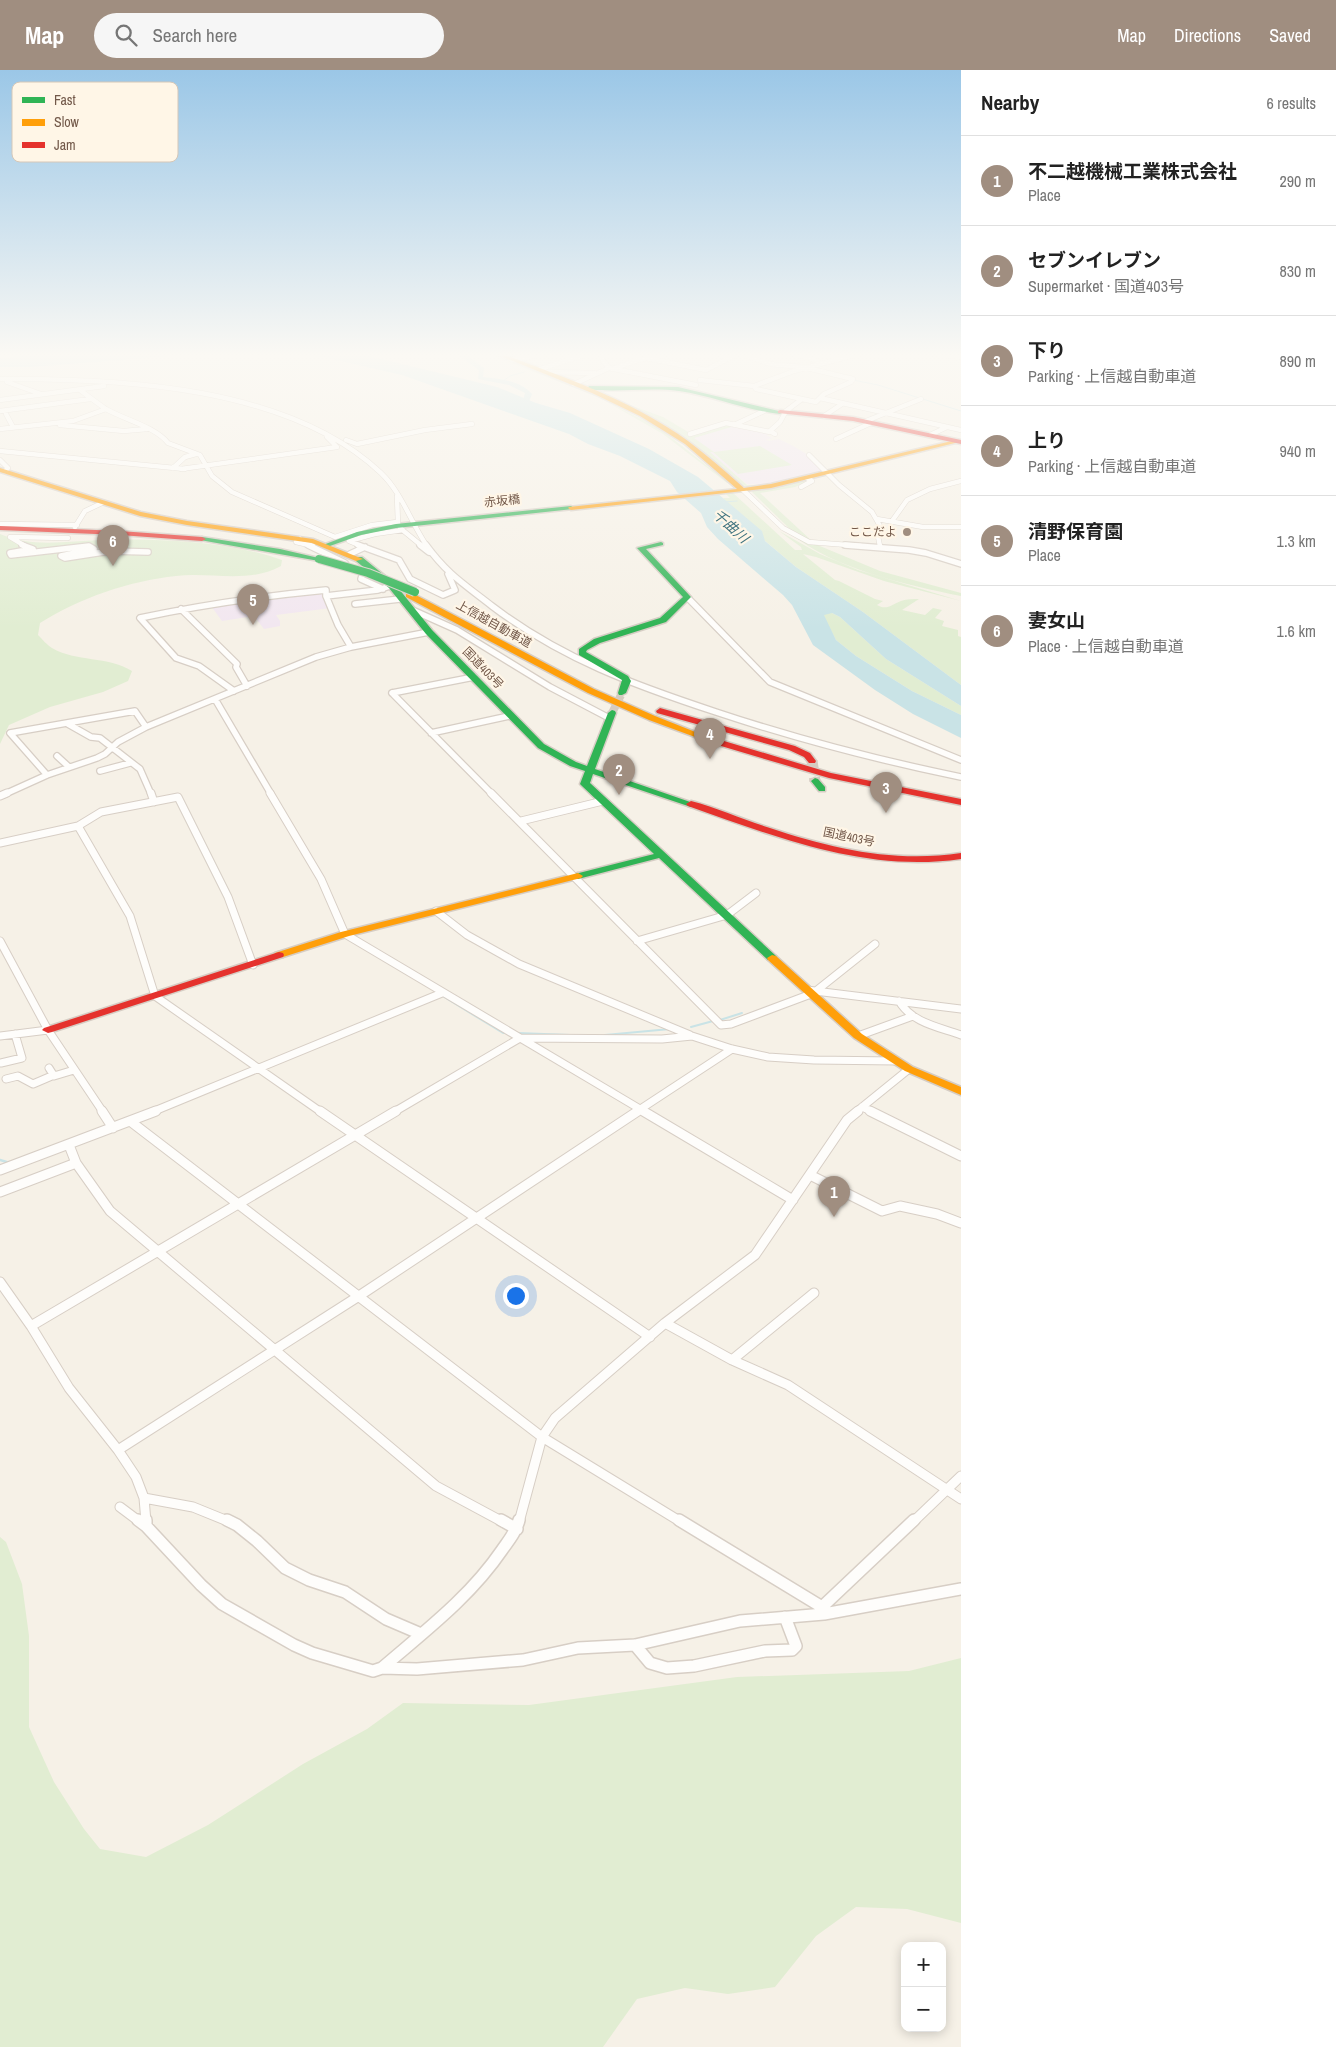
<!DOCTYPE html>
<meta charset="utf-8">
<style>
body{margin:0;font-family:"Archivo Narrow","Noto Sans JP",sans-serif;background:#f6f6f6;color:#222}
.controls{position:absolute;right:15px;bottom:15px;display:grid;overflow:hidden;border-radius:10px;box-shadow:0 2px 12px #0003}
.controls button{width:45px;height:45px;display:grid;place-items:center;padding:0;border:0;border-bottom:1px solid #e0e0e0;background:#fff;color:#222;font:25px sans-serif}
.you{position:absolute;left:515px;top:1225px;width:18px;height:18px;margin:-12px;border:4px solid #fff;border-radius:50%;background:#1a73e8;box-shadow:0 0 0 8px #1a73e833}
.badge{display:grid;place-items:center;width:32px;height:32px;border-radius:50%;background:#a08e80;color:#fff;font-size:16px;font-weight:700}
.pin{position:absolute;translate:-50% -41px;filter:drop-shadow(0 1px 2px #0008)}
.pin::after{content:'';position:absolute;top:26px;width:18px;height:15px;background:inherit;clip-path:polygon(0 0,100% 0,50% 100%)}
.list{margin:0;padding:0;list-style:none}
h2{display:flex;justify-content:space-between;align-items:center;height:65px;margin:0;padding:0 20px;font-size:21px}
h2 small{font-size:16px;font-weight:400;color:#767676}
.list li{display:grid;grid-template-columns:32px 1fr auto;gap:15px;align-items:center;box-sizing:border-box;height:90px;padding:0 20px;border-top:1px solid #e0e0e0}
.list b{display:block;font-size:19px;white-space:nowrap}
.list p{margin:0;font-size:16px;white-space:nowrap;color:#767676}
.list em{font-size:16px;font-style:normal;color:#767676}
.icon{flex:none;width:28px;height:28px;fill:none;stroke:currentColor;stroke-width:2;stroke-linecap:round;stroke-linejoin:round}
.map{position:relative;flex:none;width:961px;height:1977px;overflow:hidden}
header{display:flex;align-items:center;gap:30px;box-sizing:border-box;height:70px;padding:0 25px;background:#a08e80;color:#fff}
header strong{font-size:24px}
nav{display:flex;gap:28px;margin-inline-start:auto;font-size:18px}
.search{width:350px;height:45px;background:#f6f6f6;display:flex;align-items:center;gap:12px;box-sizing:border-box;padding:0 18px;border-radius:28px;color:#767676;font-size:19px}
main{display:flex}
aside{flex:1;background:#fff}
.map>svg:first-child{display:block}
</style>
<header>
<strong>Map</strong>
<div class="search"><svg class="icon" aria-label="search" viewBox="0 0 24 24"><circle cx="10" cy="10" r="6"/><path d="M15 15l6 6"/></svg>Search here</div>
<nav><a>Map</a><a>Directions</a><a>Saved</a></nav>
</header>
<main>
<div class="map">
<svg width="961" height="1977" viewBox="0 0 961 1977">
<rect width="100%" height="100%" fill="#f6f1e7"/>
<!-- education -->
<path fill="#f2e7f0" d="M727 354 769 364 766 365 772 368 766 370 769 371 779 369 795 377 808 385 823 402 764 415 747 414 688 365Z
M323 522 331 538 276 545 280 551V556L264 559 254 546 222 551 211 536Z"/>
<!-- green -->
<path fill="#e1edd2" d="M486 283H494L607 329 597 327Z
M605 331 658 357 729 413H727L663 364Z
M619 331 663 347 690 363 727 354 757 360 752 361 735 356 694 368 714 382 760 376 792 395 738 404 713 382H710L747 415H764L804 407 752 418C726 412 711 386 690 372 667 356 643 344 619 331Z
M806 409 808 411 795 417 760 423 813 472 794 463 752 422 753 420Z
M732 422 795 480H802L801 477 779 461 820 484 858 500 961 531 884 511 816 487 803 484 835 510 839 511 875 529 883 531 877 535C887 541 892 534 901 531 907 529 913 529 919 529L902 540 925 545 933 538 942 540 935 548 944 551 942 556 958 560V566L961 567V615L863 542 796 497 764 470 723 428H730L725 423Z
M0 464C32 478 67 471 101 470 156 468 230 471 282 490L281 496C249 514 211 502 176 506 129 511 80 528 40 553L38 565C42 569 47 575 52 578 76 592 108 586 132 601L128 611 103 622 50 637 9 655 0 674Z
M791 464 880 501 961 523V526C906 515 835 499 791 464Z
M826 543H832L840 547 886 589 961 636V645L912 621 856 586 836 570 823 545Z
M0 1467 6 1472 22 1514 29 1566V1657L54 1712 84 1759 100 1779 146 1787 208 1755 303 1694 367 1659 403 1633 529 1635 737 1607 909 1601 961 1588V1853L907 1839 856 1837 816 1866 775 1917 728 1924 685 1918 637 1929 603 1977H0Z"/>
<!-- water -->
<path fill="#c9e3e6" d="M52 283H211L31 297H0V288Z
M278 283H357L497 317 536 333 570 343 649 379 698 407 762 461 765 471 796 497 863 542 961 615V636L886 589 840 547 832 543 824 545 836 570 856 586 912 621 961 645V668L913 644 875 620 813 575 792 535 783 525 718 469 707 457 701 443 677 422 670 411 620 386 588 374 569 364 402 305 323 287Z"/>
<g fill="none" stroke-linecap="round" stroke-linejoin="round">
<!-- stream-far2 -->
<path stroke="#c9e3e6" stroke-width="1" d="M463 284 467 283
M853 310 878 315 961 341
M503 311 510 306 524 302
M724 432 737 431"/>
<!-- stream-far1 -->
<path stroke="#c9e3e6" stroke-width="2" d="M441 925 503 963H508
M720 950 742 943
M691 957 713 951
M518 963 570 965
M605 965 670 959"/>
<!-- stream -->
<path stroke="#c9e3e6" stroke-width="2.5" d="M0 1090 10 1093"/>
<!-- river -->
<path fill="#c9e3e6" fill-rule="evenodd" d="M455 283H464L484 298 483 307C500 309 520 310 532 324L526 339 521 338 525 323 509 315 478 309 479 300Z"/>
<!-- secondary-tunnel -->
<path stroke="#d5cbc0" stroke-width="8" stroke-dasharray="8 4" stroke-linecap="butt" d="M612 643 622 623"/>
<!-- highway-tunnel -->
<path stroke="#d5cbc0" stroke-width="11" stroke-dasharray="11 5.5" stroke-linecap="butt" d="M812 691 815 711"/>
<!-- street-far4 casing -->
<g stroke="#d7cec5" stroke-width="5.5">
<path id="street-far4" d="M561 283 576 288
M600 283 603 291 609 298
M716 283 729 288
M738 283 770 294 803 297 853 309
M787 283 807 287 818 292
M925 283 961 287
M646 288 706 300 739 283
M512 290 549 283
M540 299 591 283
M612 299 638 290 670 283
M546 302 594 303
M0 309C120 308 289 316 381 403 402 423 411 453 427 476
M700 310 754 316 756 319 802 329 786 341 780 352 770 361 775 364
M7 312 41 324
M574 314 609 298 696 315
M754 316 794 301 862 283
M80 320C88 326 97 333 106 339 123 349 156 357 168 373L200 385 212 406 232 422 335 467 372 455 397 452
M820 328 824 324 851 312 853 309
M802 329 816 332 820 328 961 360
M0 330 104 316
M0 341 90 329
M6 344 13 357
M824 346 842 334
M866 351 921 329
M60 355 124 361 147 359
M734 355 764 341
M0 359 73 351 106 339
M690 364 726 353 770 362
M930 365 947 357
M836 369 871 353
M346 370 357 374 425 360 472 354
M0 381 185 399
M809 385 839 415 872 442 880 456 877 462 880 476
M0 390 8 398 5 401
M173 398 185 387 196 384
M181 399 337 377 327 367
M801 417 812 411 807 408
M743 420 783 458 809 472 861 476
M397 426 398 454
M877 449 923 457H961
M892 451 907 430 930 419 961 411
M0 454 77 455
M75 457 85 441 102 433
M400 458 422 476
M300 469 296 472 313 476
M25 476 10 467 68 468
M361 476 349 471 375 464 403 460"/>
</g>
<!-- street-far3 casing -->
<g stroke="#d7cec5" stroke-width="8">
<path id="street-far3" d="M22 475 33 479 10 483 11 485 89 476 94 479 61 486 65 488 110 481 148 482
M308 475 345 493
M358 475 399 490 410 509 443 525 455 520 448 504
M420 475 429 482
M426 475C448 505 464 514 492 536 562 589 634 615 716 642 797 669 878 690 961 707
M845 475 909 480 926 483 961 494
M350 484 365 477
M364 499 361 509 383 519
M687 527 770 612 961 690
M355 534 400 529
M181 539 237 594 236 597 247 616
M410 539 457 560 550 617 609 648
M351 577 338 555 326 526 378 520 396 514
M234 621 199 596 176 588 140 548C201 535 263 526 326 520V526
M392 623 492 724
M392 623 474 607
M215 629 271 724
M68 654 91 667 100 668 140 699 151 724
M431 663 509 646
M57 686 69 697
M100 701 130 693
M47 705 10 663 135 641 146 657
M5 724 47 705 97 688 105 684 118 672 146 657 316 587 351 577 429 562"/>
</g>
<!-- street-far2 casing -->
<g stroke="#d7cec5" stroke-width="9">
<path id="street-far2" d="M151 723 154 732
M270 723 321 809 345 864 645 1042
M491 723 721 955 731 954 811 924
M0 726 7 723
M521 751 603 731
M78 756 130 846 155 926 321 1042
M0 773 78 756 101 742 178 727 228 827 253 895
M436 841 467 865 519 894 690 965
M0 871 48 960 103 1042
M637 871 727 845 756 823
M807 920 961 939
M816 921 875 874
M899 931C912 953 939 957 961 965
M0 966 48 960
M858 966 913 946
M1 993 22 988 15 964
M49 998 54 1006 74 1000
M6 1009 18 1006 33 1014 54 1005
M862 1037 873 1042
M152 1042 442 923
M394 1042 520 968 662 969 692 966 732 979 768 987 814 990 896 991
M636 1042 732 979
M856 1042 909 999"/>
</g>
<!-- street-far1 casing -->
<g stroke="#d7cec5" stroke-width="11">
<path id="street-far1" d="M102 1041 113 1058
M320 1041 650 1267
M643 1041 793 1130
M870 1041 961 1086
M130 1051 542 1367 681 1452
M69 1075 76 1093 110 1141 436 1416 503 1452
M0 1100 156 1041
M810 1105 882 1141 900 1136 937 1144 961 1153
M0 1122 76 1093
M0 1212 31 1256 69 1318 118 1380 136 1407 144 1428 146 1452
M665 1253 732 1290 788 1315 961 1429
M31 1256 396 1041
M732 1290 814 1223
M118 1380 359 1226 638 1041
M144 1428 193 1437 230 1452
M120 1437 140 1452
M519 1452 542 1367 555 1348 665 1253 755 1185 847 1050 858 1041
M913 1452 961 1406"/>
</g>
<!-- street casing -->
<g stroke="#d7cec5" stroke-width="14">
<path id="street" d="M138 1450 146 1456
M146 1450V1456L201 1515 222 1534 294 1575 312 1583 373 1601 382 1598 417 1599 523 1590 578 1578 635 1575 740 1551 824 1544 961 1519
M227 1450 237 1455 257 1471 285 1498 309 1510 345 1522 386 1549 421 1564
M501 1450 517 1459
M679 1450 822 1537 824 1544
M822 1537 914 1450
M635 1575 650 1593 667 1598 694 1596 765 1581 792 1580 796 1576 785 1547
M382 1598C425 1561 470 1527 502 1480 509 1470 516 1462 519 1450"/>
</g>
<!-- fast casing -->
<g stroke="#d6cdc4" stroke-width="3">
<path id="fast" d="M589 316 678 317 783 342 780 344C745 340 713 326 679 321 648 317 617 323 587 319Z
M571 436 574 438 573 439 396 458 361 465 327 477 323 475 357 462 396 454Z
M202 467 280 479 323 489 319 491 200 470 198 469Z
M661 472 663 473V475L646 479 691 527 666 552 600 573 587 580 586 582 628 606 631 611 626 623 622 625H619L618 623 622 610 579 585V579L594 569 660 548 683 527 637 478Z
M356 487H362L395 514 432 560 544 674 576 692 587 696 608 643 612 640 615 641 616 643 595 699 696 734 691 737 688 736 593 704 590 713 776 886 777 888 776 890H768L659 788 578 809 575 808 573 806 575 804 654 784 582 716 580 714 585 701 570 696 538 678 426 564 389 518 356 491Z
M815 708 818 709 825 717V721H819L811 711Z"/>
</g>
<!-- slow casing -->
<g stroke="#d6cdc4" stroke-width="3">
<path id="slow" d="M493 283H500C557 305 615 324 667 357 695 374 719 396 744 418L771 414 956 370 959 372 771 418 571 440 568 438 569 437 737 419 685 374 640 346 592 323Z
M0 398 141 442 187 451 313 469 363 489 356 491 312 473 187 455 140 446 0 402Z
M406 523H412L435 535 594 619 655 646 718 671 714 674 649 650 588 623 406 527Z
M578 803 583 806 581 808 349 866 283 887H275L274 885 275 883 341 862Z
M772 885 776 886 862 964 913 997 961 1017V1025L905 1001 854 968 768 890 767 888Z"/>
</g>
<!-- jam casing -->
<g stroke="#d6cdc4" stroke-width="3">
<path id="jam" d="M780 340 853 347 961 370V374L853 351 778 343V341Z
M0 456 120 461 202 467 206 469 202 471 120 465 0 460Z
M660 638 795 676 810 683 816 691 815 693H809L804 687 789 680 657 643 656 641Z
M714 668 831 703 961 729V735L829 708 711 673V669Z
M691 731C718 738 744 750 770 758 833 779 895 793 961 783V789C866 803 776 767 688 736L686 734Z
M279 882 283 883 284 885 283 887 52 962 48 963 42 960 44 958Z"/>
</g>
<!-- street-far4 -->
<use href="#street-far4" stroke="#fefdfb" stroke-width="4.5"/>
<!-- street-far3 -->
<use href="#street-far3" stroke="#fefdfb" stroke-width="5.5"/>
<!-- street-far2 -->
<use href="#street-far2" stroke="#fefdfb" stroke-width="7"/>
<!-- street-far1 -->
<use href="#street-far1" stroke="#fefdfb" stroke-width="9"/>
<!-- street -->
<use href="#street" stroke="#fefdfb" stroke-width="11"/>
<!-- fast -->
<use href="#fast" fill="#30b455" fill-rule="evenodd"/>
<!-- slow -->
<use href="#slow" fill="#ff9f0a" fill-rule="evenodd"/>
<!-- jam -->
<use href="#jam" fill="#e5322d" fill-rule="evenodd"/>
<!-- fast-bridge casing -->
<g stroke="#d5ccc4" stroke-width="10" stroke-linecap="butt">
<path id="fast-bridge" d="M319 489 368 503 415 522"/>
</g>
<!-- fast-bridge -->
<use href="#fast-bridge" stroke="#30b455" stroke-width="8"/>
</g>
<!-- sky -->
<linearGradient id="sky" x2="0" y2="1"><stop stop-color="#9bc7e7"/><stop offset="0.51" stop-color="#fbf9f4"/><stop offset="1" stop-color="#fbf9f4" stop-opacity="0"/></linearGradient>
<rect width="961" height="559" fill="url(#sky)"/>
<!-- markers -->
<circle fill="#a08e80" stroke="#fff6e7" stroke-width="2" cx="907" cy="462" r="5"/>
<g text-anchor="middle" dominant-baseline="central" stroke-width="4.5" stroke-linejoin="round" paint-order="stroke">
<!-- far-street labels -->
<g font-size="12" fill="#725849" stroke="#fff6e7">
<text transform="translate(502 431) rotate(-6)">赤坂橋</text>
<text transform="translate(494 554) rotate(29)">上信越自動車道</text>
<text transform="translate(483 598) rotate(46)">国道403号</text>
<text transform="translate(849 767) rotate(12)">国道403号</text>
</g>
<!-- far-poi labels -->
<g font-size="12" fill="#725849" stroke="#fff6e7" text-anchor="end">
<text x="897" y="462">ここだよ</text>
</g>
<!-- far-water labels -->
<g font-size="14" font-style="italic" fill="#3f737f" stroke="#fff6e7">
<text transform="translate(731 456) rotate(42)">千曲川</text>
</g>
</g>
<!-- legend -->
<rect x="12" y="12" width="166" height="80" rx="8" fill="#fff6e7" stroke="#d5c7b8" stroke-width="1"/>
<rect x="22" y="27" width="23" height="6" fill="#30b455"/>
<rect x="22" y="49" width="23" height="7" fill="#ff9f0a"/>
<rect x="22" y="72" width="23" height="6" fill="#e5322d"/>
<g font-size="14" fill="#725849">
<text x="54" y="35">Fast</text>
<text x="54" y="57">Slow</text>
<text x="54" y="80">Jam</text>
</g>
</svg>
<div class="controls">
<button>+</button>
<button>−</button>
</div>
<div class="you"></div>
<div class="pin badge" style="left:834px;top:1147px">1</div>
<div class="pin badge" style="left:619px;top:725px">2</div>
<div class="pin badge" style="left:886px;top:743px">3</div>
<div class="pin badge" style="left:710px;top:689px">4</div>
<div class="pin badge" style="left:253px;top:555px">5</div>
<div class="pin badge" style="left:113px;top:496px">6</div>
</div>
<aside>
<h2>Nearby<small>6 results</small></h2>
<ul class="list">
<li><span class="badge">1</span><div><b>不二越機械工業株式会社</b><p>Place</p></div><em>290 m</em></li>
<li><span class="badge">2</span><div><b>セブンイレブン</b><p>Supermarket · 国道403号</p></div><em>830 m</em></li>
<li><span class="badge">3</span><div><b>下り</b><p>Parking · 上信越自動車道</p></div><em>890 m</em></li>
<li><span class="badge">4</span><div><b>上り</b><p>Parking · 上信越自動車道</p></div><em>940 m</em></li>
<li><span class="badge">5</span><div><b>清野保育園</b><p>Place</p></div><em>1.3 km</em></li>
<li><span class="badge">6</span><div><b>妻女山</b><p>Place · 上信越自動車道</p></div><em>1.6 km</em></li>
</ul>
</aside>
</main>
